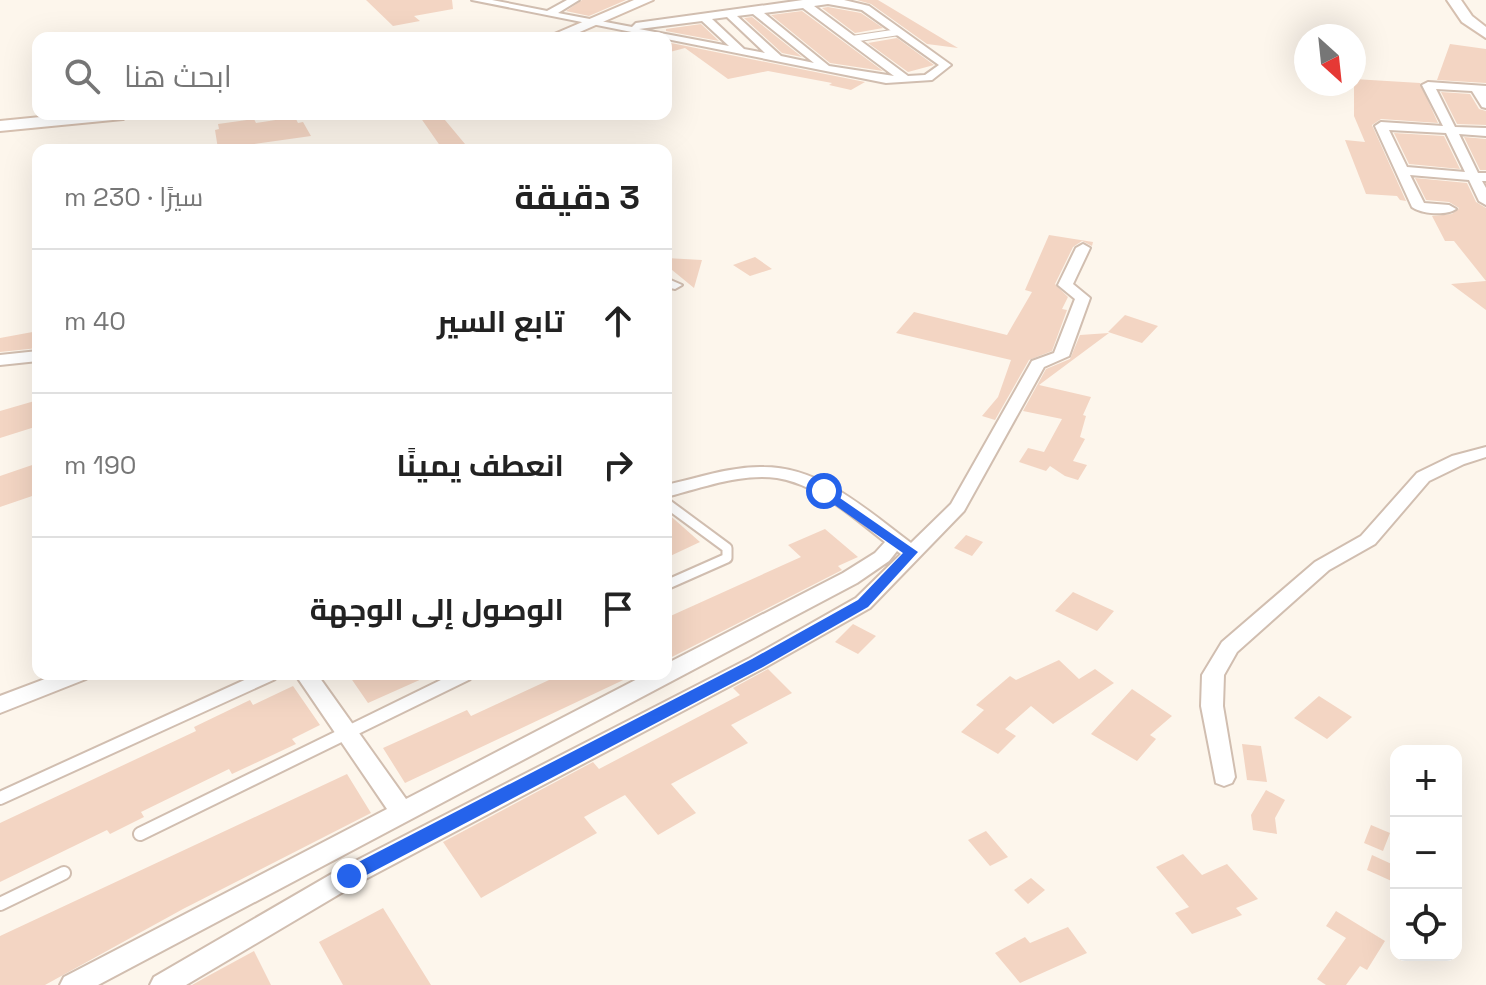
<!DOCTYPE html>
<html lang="ar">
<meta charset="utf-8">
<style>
body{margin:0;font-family:"Space Grotesk",Cairo,sans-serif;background:#f2f2f2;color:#222;direction:rtl}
.controls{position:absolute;right:24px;bottom:24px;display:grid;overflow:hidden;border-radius:16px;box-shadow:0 8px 32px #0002}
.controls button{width:72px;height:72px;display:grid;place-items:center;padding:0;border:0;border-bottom:2px solid #e0e0e0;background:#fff;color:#222;font:40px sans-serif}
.compass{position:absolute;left:1294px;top:24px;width:72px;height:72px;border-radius:50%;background:#fff;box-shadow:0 8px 32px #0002;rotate:153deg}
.stop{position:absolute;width:24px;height:24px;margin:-18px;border:6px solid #2563eb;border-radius:50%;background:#fff}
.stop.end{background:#2563eb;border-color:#fff;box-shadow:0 2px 8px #0008}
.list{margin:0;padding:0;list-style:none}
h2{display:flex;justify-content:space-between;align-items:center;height:104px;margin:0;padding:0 32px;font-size:34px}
h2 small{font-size:26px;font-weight:400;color:#767676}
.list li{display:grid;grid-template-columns:52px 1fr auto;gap:24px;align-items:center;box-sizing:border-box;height:144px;padding:0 32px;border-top:2px solid #e0e0e0}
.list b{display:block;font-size:30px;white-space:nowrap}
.list em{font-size:26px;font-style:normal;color:#767676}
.icon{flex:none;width:44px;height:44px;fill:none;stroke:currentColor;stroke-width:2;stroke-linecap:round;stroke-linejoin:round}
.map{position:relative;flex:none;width:1486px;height:985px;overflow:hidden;direction:ltr}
.search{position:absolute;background:#fff;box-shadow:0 8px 32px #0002;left:32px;top:32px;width:640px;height:88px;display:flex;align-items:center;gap:20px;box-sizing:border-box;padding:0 28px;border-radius:16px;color:#767676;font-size:30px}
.panel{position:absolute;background:#fff;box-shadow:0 8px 32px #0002;left:32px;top:144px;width:640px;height:536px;border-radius:16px;direction:rtl}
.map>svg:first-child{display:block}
</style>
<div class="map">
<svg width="1486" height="985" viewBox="0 0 1486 985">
<rect width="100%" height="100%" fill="#fdf6ec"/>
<!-- building -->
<path fill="#f3d5c3" d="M366 0H452L453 9 414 16 420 21 393 26Z
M582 0H626L589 16 566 11Z
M857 0H878L958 48 927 44 871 4Z
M828 7 861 13 883 28 855 33 822 8Z
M802 11 883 71 830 63 771 15Z
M752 17 802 57 782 53 744 18Z
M701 24 719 41 666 31V29Z
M897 38 934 65 908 72 868 43Z
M666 42 865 82 851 90 829 85 832 83 768 71 728 79 685 48 666 53Z
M1450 44 1486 49V83L1437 80Z
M1354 79 1420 83 1438 123 1381 119 1372 125 1406 201 1400 200 1397 196 1366 194 1345 140 1365 142 1354 116Z
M1441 92 1470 94 1479 109 1486 111V125L1457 124Z
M418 114H440L470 150H443Z
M295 117 298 123 303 122 311 136 218 149 215 130 219 129 218 124 254 119 256 123Z
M1394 133 1444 136 1460 169 1409 164Z
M1464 137 1486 139V170H1480Z
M1415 178 1467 183 1476 202 1486 208V281L1454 241H1445L1432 216 1452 214 1459 208 1449 202 1426 200Z
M1049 235 1093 242 1092 246 1082 241 1073 247 1055 284 1068 297 1062 309 1067 310 1052 351 1029 360 995 420 982 416 998 397 1011 360 896 333 914 312 1007 335 1032 292 1025 290Z
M755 257 772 269 750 276 733 265Z
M666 258 702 260 694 288 666 265Z
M1486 281V310L1451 284Z
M1125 315 1158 326 1142 343 1108 332Z
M38 331V348L0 352V338Z
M1109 333 1039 385 1091 397 1083 415 1086 416 1080 437 1085 439 1073 461 1087 465 1078 480 1065 476 1050 466 1046 471 1019 462 1028 448 1044 452 1062 419 1023 411 1046 369 1070 359 1080 335Z
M38 400V426L0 438V411Z
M38 463V494L0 507V476Z
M666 512 700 542 666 558Z
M825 529 858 557 838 566 842 570 666 660V618L801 557 788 545Z
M966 535 983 542 972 556 954 548Z
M1073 592 1114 611 1097 631 1055 611Z
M853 624 876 636 858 654 835 642Z
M1059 660 1079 679 1095 669 1114 683 1053 724 1031 706 1005 729 1016 736 998 754 961 732 984 710 976 705 1010 676 1016 680Z
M768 669 792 693 731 725 748 743 671 784 696 813 658 835 625 795 584 817 597 833 481 898 443 842 593 762 599 769 740 695 733 688Z
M348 674H433L368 703Z
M562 674H636L405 783 383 748 467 710 471 716Z
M293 686 320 725 292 739 296 744 232 774 229 769 141 812 144 817 110 834 107 830 0 882V823L196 731 194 727 250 700 253 705Z
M1132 689 1172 716 1150 735 1156 739 1137 761 1091 734Z
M1319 696 1352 717 1327 739 1294 718Z
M1242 744 1261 746 1267 782 1247 780Z
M347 774 371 813 183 909 45 985H0V936Z
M1266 790 1285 800 1275 818 1277 834 1253 830 1251 815Z
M1371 825 1390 833 1383 851 1364 843Z
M986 831 1008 857 990 866 968 840Z
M1183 854 1202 875 1227 864 1258 899 1236 908 1242 915 1192 934 1175 913 1189 907 1156 867Z
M1372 855 1396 866V883L1367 870Z
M1031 878 1045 890 1028 904 1014 890Z
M383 908 431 985H343L319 942Z
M1336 911 1385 941 1367 970 1360 966 1346 985H1326L1317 979 1346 938 1326 926Z
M1068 927 1087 953 1020 983 995 953 1025 937 1030 943Z
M254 951 271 985H192L208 976Z"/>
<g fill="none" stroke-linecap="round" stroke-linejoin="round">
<!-- lane-far2 casing -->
<g stroke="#d1beb0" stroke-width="8">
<path id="lane-far2" d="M852 39 899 32"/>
</g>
<!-- lane-far1 casing -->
<g stroke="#d1beb0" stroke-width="13">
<path id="lane-far1" d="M666 503 727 548V558L666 585"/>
</g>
<!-- lane casing -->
<g stroke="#d1beb0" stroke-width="16">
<path id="lane" d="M0 798 272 674
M140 834 467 674
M0 904 64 873"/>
</g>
<!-- street casing -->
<g stroke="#d1beb0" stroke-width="4">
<path id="street" d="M472 0H492L547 11 567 0H579L558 13 632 27 636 23 803 0H844L869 6 951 65 932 80 886 83ZM828 4 862 10 939 65 925 75 908 76 814 6ZM803 8 894 76 829 66 764 13ZM753 14 814 63 781 56 737 16ZM727 17 765 53 744 49 712 19ZM702 21 729 46 639 29Z
M1428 82 1486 86V108L1482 107 1472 91 1436 89 1455 127 1486 128V136L1459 134 1478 173H1486V181H1482L1486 188V205L1479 201 1469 180 1410 175 1424 203 1449 205 1456 209C1446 216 1422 214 1412 207L1375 126 1381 122 1443 126 1422 85ZM1389 130 1446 133 1465 172 1407 167Z
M1083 244 1090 248 1073 284 1090 298 1069 356 1044 367 964 511 870 608 764 668 358 883 186 985H150L154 977 340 869 750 658 856 598 901 554 897 551 889 561 857 583 98 985H60L64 977 387 809 295 674H317L406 799 647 674H666V664L843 573 875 553 885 542C854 518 817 484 777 478 741 473 701 488 666 497V485C698 478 731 466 764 467 821 467 868 511 911 543L951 504 1032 361 1054 353 1075 299 1058 285 1076 248Z
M666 278 682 285 675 289 666 287Z
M38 351V361L0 365V355Z
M1486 447V457L1464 464 1429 481 1375 544 1329 570 1237 652 1224 675 1223 706 1235 777 1232 783 1224 786 1216 783 1201 706 1202 675 1222 642 1315 562 1361 536 1417 473 1452 456Z
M58 674H90L86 679 0 713V696Z"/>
</g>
<!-- secondary casing -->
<g stroke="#d6c0b0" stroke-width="4">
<path id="secondary" d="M634 0H653L566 38H545Z
M1447 0H1461L1472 16 1486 27V38L1462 22Z
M71 114H131L123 119 0 131V121Z"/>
</g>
<!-- lane-far2 -->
<use href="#lane-far2" stroke="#fff" stroke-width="6"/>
<!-- lane-far1 -->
<use href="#lane-far1" stroke="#fff" stroke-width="9"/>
<!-- lane -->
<use href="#lane" stroke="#fff" stroke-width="12"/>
<!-- street -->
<use href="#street" fill="#fff" fill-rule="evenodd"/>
<!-- secondary -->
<use href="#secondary" fill="#fff" fill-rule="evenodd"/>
</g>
<!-- route -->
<path fill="#2563eb" d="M824 487 918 552 868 607 763 667 355 881H343L340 876 343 870 752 659 858 600 903 553 819 494 818 491Z"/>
</svg>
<div class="controls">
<button>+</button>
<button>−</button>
<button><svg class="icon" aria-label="locate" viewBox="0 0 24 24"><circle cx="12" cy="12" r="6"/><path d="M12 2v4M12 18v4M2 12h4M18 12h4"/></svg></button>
</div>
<svg class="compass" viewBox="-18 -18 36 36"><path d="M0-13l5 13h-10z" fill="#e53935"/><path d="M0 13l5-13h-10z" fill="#767676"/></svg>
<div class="stop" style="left:824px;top:491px"></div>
<div class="stop end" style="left:349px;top:876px"></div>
<div class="search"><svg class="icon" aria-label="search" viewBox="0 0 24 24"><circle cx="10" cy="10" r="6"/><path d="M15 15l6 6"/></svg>ابحث هنا</div>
<section class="panel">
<h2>3 دقيقة<small>سيرًا · 230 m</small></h2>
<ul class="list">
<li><svg class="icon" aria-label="ahead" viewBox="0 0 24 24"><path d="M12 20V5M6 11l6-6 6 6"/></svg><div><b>تابع السير</b></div><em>40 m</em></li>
<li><svg class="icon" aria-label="right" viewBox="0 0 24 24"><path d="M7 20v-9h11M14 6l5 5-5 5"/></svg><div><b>انعطف يمينًا</b></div><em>190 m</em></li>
<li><svg class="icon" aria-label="arrive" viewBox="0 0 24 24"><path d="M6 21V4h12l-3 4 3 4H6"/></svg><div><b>الوصول إلى الوجهة</b></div></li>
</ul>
</section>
</div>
